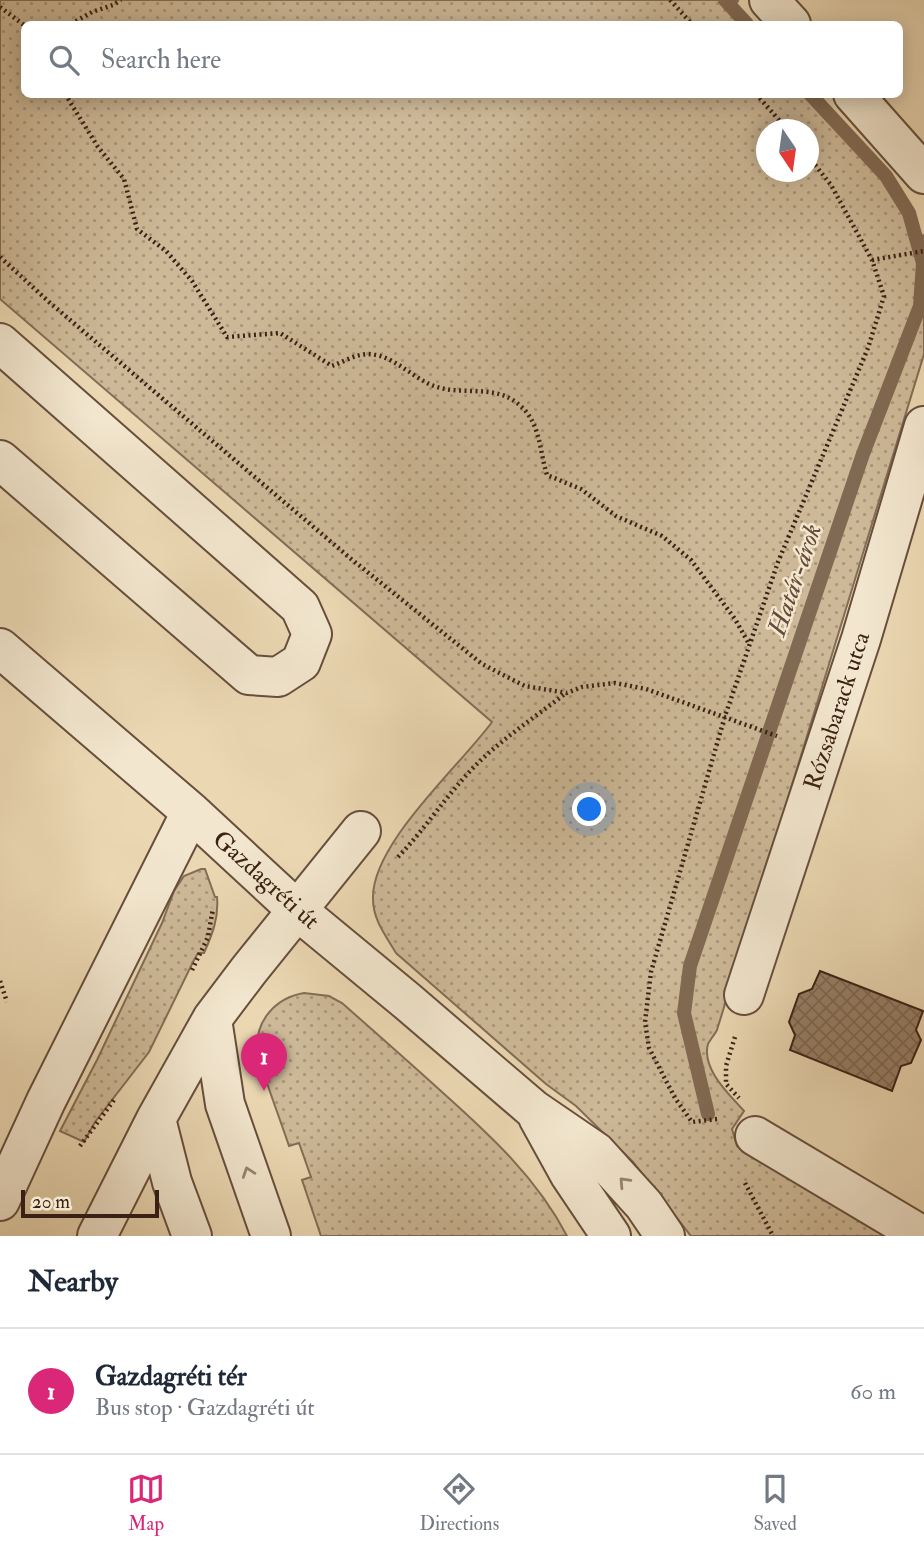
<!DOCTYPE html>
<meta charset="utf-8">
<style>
body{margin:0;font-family:"IM FELL Double Pica",serif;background:#f2f2f3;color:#1f2937}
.compass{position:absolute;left:756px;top:119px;width:63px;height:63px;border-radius:50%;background:#fff;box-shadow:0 4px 18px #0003;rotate:167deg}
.scale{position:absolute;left:21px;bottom:18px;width:138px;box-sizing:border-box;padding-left:7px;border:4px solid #3b2115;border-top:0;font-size:19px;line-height:24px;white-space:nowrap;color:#3b2115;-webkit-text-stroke:5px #f2e6ce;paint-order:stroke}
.you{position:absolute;left:590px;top:810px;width:24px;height:24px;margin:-18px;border:5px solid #fff;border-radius:50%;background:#1a73e8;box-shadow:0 0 0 10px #1a73e833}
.badge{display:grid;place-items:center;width:46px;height:46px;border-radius:50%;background:#db2777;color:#fff;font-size:23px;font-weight:700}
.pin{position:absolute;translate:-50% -58px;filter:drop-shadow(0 2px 4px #0008)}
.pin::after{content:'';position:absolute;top:37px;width:24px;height:21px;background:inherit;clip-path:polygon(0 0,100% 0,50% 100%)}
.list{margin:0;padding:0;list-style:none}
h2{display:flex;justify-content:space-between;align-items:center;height:91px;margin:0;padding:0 28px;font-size:30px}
h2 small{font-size:23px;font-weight:400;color:#747a83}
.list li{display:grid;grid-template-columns:46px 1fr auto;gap:21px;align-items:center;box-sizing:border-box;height:126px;padding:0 28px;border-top:2px solid #e0e1e3}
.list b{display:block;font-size:26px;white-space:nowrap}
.list p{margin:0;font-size:23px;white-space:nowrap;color:#747a83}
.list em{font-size:23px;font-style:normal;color:#747a83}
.icon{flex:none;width:38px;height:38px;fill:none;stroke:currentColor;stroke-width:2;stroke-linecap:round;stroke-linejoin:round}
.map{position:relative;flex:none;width:924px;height:1236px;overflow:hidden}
.search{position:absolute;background:#fff;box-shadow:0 4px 18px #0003;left:21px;right:21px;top:21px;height:77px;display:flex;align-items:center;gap:18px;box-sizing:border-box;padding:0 24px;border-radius:10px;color:#747a83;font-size:26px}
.sheet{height:217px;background:#fff}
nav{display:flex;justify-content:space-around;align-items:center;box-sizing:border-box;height:98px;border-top:2px solid #e0e1e3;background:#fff;font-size:19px;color:#747a83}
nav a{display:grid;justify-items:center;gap:4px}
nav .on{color:#db2777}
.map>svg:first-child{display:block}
</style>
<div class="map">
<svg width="924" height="1236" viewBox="0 0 924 1236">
<defs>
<pattern id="grass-dots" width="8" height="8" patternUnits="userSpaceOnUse" patternTransform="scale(1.75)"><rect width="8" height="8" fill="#cdb998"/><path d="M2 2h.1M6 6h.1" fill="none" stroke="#a8967b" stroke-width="1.8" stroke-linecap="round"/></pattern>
<pattern id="building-cross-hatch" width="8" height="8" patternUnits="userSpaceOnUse" patternTransform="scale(1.75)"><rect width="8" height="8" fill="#978067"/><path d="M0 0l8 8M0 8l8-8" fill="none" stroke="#7c6854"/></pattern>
</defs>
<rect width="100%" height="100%" fill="#ebd8b3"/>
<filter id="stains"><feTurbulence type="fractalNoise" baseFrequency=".00286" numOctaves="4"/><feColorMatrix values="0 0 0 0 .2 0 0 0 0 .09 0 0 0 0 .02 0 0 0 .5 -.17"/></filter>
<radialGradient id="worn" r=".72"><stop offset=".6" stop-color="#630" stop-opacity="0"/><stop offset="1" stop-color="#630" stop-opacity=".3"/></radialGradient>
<!-- grass -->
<path fill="url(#grass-dots)" stroke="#846d56" stroke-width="2" fill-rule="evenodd" d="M0 0H736L738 1 732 8 747 24H24V94L810 95 886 176 909 213 916 238 924 235V354L717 1030C715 1034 710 1040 708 1044 701 1069 730 1095 744 1111L732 1129 737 1146 891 1236H691L633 1162 576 1106 546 1084 396 953C386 936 373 920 373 899 371 844 460 766 492 722L0 299ZM766 130H808V172H766Z
M201 869H205L215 897H217C219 918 212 935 204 953H198L193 962 149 1052 95 1122 84 1142 60 1131 97 1060 162 923 174 891 184 876Z
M304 993 329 996 342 1003C376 1033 409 1062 442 1092 490 1135 537 1178 567 1236H321L302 1180 311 1177 299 1143 289 1146C282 1125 274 1104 267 1083 263 1073 258 1062 257 1051 255 1021 275 998 304 993Z"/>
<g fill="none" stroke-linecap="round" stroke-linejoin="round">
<!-- stream -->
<path stroke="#816a53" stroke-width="14" d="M725 0 747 24
M708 1114 684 1013 690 966 863 454 920 306 923 263 909 213 886 176 810 94"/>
</g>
<!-- building -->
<path fill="url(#building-cross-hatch)" stroke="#3b2115" stroke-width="2" d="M820 971 923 1011 916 1030 921 1040 911 1063 901 1066 892 1091 790 1050 795 1035 789 1022 799 994 812 989Z"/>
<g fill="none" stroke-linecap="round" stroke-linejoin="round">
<!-- minor casing -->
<g stroke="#674f3c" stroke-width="42">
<path id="minor" d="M769 0 791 24
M853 94 924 174
M0 343 300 607 312 634 301 662 278 677 249 675 0 460
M0 648 191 812 298 911 407 1001 533 1109 596 1152 644 1205 665 1236
M744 995 861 639 924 426
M212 1019 225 1104 271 1236
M538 1117 570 1175 611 1236
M156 1119 172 1182 192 1236
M755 1136 923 1236
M0 1201 46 1101 191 812
M97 1236 156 1119 212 1019 249 970 361 831"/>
</g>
<!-- path -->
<path stroke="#3b2115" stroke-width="4.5" stroke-dasharray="2 3.5" stroke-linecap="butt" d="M670 0 692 24
M0 7 24 25
M71 24 92 12 113 5 121 0
M65 94 98 147 124 179 137 229 166 251 192 281 227 337 280 333 332 366C343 362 354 355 367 354 393 354 412 378 434 386 461 396 493 384 517 403 541 421 539 450 547 475L581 489 616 516 662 536 691 560 735 619 749 644
M756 94 788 130
M0 257 49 302 350 558 482 664 525 686 567 693 582 687 615 683 646 689 777 736
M872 260 924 251
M398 857C427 827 449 791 480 761 506 736 538 715 566 693
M192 970 208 937 213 908
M0 981 7 1002
M735 1037 726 1066V1084L739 1098
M717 1119 692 1122 675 1098 649 1048 645 1022 651 972 725 716 778 562 868 348 884 296 872 260 831 185 808 156
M80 1146 114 1100
M745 1183 773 1236"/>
<!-- minor -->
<use href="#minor" stroke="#f2e6ce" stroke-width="38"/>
</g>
<!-- one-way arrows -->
<defs><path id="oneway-chevron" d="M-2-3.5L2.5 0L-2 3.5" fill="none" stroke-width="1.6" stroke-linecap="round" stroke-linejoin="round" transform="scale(1.75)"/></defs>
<g stroke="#968472">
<use href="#oneway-chevron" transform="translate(248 1172) rotate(-109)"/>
<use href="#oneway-chevron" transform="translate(624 1182) rotate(-133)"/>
</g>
<g text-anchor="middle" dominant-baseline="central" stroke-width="5" stroke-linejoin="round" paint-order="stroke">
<!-- street labels -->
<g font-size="24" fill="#3b2115" stroke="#f2e6ce">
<text transform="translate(837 711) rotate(-72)">Rózsabarack utca</text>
<text transform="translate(266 880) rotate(42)">Gazdagréti út</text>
</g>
<!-- water labels -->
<g font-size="26" font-style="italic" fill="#644b39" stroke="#f2e6ce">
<text transform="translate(795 580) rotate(-71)">Határ-árok</text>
</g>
</g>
<rect width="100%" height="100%" filter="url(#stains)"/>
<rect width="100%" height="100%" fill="url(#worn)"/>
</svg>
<svg class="compass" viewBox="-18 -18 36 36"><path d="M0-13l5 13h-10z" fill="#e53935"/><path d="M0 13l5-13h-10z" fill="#747a83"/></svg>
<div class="scale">20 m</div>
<div class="you"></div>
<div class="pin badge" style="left:264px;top:1091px">1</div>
<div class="search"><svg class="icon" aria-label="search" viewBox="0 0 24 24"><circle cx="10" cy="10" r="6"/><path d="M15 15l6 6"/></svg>Search here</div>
</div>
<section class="sheet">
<h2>Nearby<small></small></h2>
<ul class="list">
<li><span class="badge">1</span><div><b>Gazdagréti tér</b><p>Bus stop · Gazdagréti út</p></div><em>60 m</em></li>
</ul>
</section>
<nav>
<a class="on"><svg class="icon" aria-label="map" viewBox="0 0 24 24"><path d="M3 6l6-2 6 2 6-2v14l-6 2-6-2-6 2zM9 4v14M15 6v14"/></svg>Map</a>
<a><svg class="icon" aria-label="directions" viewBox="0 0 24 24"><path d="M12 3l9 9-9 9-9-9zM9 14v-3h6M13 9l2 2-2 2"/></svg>Directions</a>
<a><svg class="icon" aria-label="saved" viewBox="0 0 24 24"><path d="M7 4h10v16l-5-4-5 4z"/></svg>Saved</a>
</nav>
